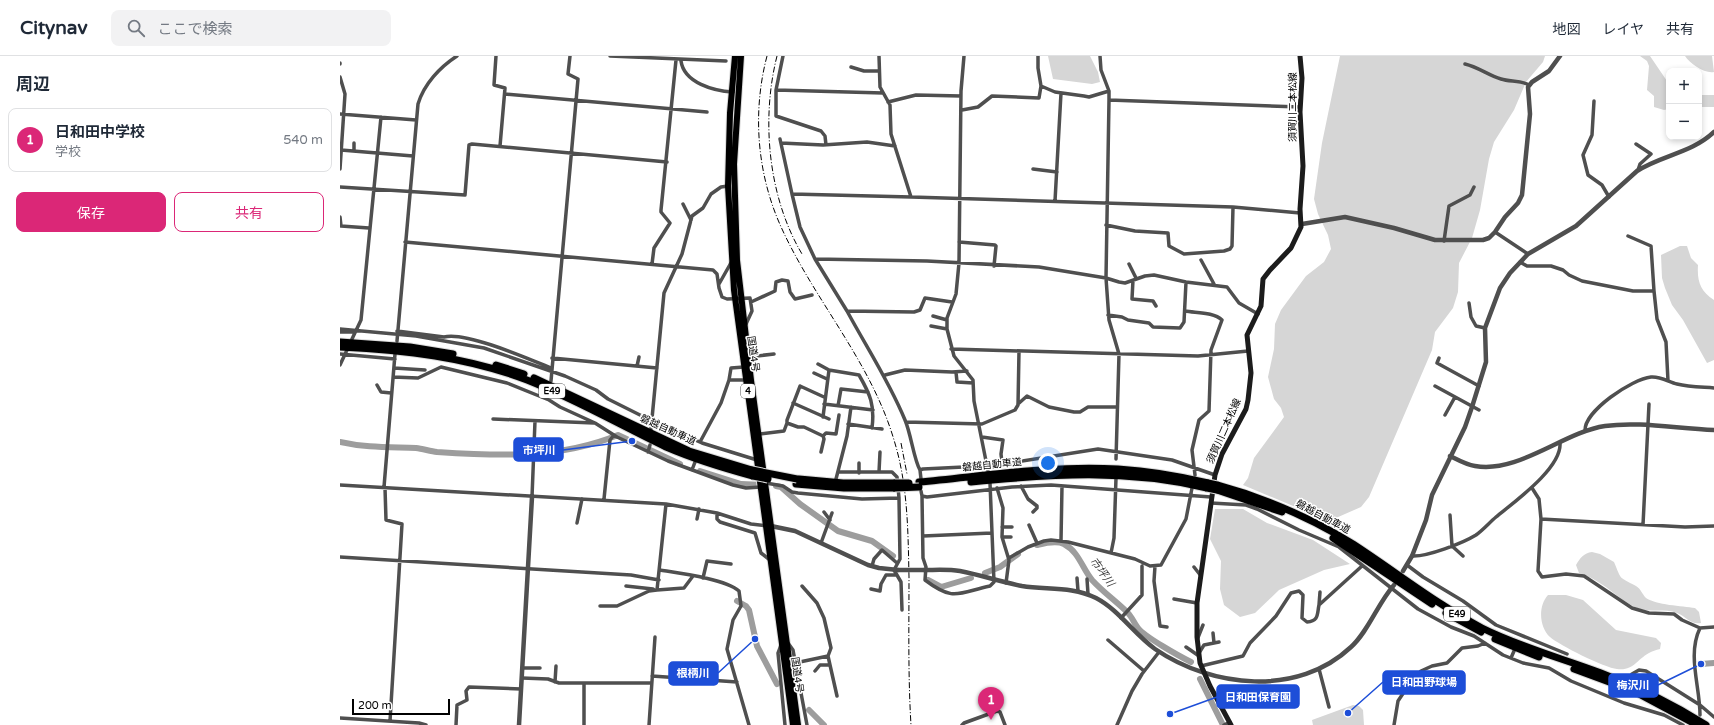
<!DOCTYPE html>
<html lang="ja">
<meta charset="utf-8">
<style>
body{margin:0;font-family:"Varela Round","Noto Sans JP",sans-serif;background:#f2f2f3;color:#1f2937}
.controls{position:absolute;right:12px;top:12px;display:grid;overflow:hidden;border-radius:8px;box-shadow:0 2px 6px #0003}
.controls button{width:36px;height:36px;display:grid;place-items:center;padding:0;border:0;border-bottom:1px solid #e0e1e3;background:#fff;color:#1f2937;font:20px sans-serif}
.scale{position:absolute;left:12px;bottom:10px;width:98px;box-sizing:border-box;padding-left:4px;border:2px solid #000;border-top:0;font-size:11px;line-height:14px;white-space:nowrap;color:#000;-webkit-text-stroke:3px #fff;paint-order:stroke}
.you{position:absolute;left:708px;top:407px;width:14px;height:14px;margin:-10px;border:3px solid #fff;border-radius:50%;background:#1a73e8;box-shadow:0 0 0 6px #1a73e833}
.badge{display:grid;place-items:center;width:26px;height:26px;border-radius:50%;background:#db2777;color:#fff;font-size:13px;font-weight:700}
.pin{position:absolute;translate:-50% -33px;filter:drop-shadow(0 1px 2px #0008)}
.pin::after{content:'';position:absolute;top:21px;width:14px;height:12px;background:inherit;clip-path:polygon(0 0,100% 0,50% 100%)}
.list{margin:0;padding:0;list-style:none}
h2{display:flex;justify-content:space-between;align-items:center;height:52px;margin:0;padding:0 16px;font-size:17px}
h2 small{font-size:13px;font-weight:400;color:#747a83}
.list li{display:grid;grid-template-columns:26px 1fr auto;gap:12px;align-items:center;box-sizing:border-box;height:64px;margin:0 8px 8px;padding:0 8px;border:1px solid #e0e1e3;border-radius:8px}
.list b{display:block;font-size:15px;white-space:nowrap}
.list p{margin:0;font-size:13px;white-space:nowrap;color:#747a83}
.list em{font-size:13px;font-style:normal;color:#747a83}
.actions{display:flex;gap:8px;padding:12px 16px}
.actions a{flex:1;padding:9px 0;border:1px solid #db2777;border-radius:8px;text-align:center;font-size:14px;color:#db2777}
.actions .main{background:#db2777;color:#fff}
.icon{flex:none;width:22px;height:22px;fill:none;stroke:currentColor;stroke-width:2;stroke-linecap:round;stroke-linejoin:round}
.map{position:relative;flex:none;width:1374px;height:669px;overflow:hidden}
header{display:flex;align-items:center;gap:24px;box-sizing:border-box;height:56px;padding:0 20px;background:#fff;border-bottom:1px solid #e0e1e3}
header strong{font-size:19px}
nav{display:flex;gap:22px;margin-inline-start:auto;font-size:14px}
.search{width:280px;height:36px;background:#f2f2f3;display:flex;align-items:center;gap:10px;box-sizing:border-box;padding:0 14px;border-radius:8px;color:#747a83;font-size:15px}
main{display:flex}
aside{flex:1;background:#fff}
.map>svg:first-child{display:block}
</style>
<header>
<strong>Citynav</strong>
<div class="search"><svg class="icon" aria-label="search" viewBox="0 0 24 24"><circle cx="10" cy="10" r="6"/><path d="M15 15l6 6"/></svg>ここで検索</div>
<nav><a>地図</a><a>レイヤ</a><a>共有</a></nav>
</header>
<main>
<aside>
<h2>周辺<small></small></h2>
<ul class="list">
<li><span class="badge">1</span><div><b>日和田中学校</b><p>学校</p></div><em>540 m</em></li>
</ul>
<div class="actions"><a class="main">保存</a><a>共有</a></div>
</aside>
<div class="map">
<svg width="1374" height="669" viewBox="0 0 1374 669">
<rect width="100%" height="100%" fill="#fff"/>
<!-- green -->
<path fill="#d6d6d6" d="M708 0H750L758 16 760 26 752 28 713 23Z
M1000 0H1205L1203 6 1186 26 1174 54 1154 86 1149 103 1140 154 1132 182 1119 207 1118 236 1113 252 1095 276 1092 294 1029 441 1021 451 989 465 903 429 908 422 914 402 944 361 941 352 934 343 928 321 934 293 935 268 941 254 966 220 984 206 991 193 988 179 978 158 974 143 982 87Z
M1300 0H1310L1329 28V53L1324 54 1314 51V40L1307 34 1309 10 1307 5Z
M1345 0H1372L1374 16C1365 18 1350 8 1345 0Z
M1359 39H1374V51H1359Z
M1340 190H1347L1351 202 1358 209C1357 225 1360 235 1374 244V304L1367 307 1343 264 1332 249 1325 232 1322 222 1321 199Z
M875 453H903L927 467 973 484 1010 508 984 514 939 534 915 557 900 561 884 549 880 533 881 505 870 483Z
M1252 496 1260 498 1274 506C1282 525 1278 520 1296 530 1301 533 1302 538 1306 542 1316 549 1342 550 1355 552L1359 556 1361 567C1350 569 1346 560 1337 557 1324 552 1310 557 1297 552 1276 542 1264 525 1239 517L1236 509C1240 502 1244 497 1252 496Z
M1208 539H1226L1243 544 1276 574 1316 582 1321 587 1320 593C1316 594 1312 595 1309 597 1296 604 1294 615 1277 613 1265 612 1219 589 1210 581 1199 571 1198 550 1208 539Z
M1013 649 1019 650 1023 654 1024 669H973L972 664Z"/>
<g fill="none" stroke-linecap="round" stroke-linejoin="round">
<!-- river -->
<path stroke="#9d9d9d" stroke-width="6" d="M0 386C26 392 50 391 76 392 83 393 90 395 97 396 158 400 220 403 278 379L340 408
M360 415 401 428 425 429
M436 430 441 431 460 448 498 475 532 485 553 500
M697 489C705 487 716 484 724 488 739 496 742 512 752 524 764 537 776 545 788 557 792 561 794 567 798 572 805 581 839 600 851 606
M645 517 660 511 678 498
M588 524 601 531 631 522
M397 545 406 550 409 554 417 590 437 628
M1361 608 1374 607
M860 623 883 669
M469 654 484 669"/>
<!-- minor-tunnel -->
<path stroke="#d9d9d9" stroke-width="3.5" stroke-dasharray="3.5 2" stroke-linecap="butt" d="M1279 640 1292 618"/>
<!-- trunk casing -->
<g stroke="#dbdbdb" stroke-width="8">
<path id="trunk" d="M395 0 390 57 388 130 394 234 453 669
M401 0 394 108 397 204 411 324 458 669"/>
</g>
<!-- motorway casing -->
<g stroke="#dbdbdb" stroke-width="9">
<path id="motorway" d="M0 286 70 291 113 298
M0 291C64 294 127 301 187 324 235 343 280 369 326 391 354 403 383 412 413 420
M156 309 184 318
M194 322 349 395 412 414
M459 423 503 427H555
M579 426C645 420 712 409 778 413 809 415 839 420 868 427
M631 426C714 418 785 413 867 432
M456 428 504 432H555
M877 429C925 442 971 462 1013 488 1056 516 1096 548 1142 572 1180 591 1221 602 1261 617 1298 631 1333 648 1366 669
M877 434 942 456
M993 482 1092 548
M1106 557 1141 576
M1155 583 1199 601
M1234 613 1280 630
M1297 637 1357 669"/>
</g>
<!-- minor -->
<path stroke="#4f4f4f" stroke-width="3.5" d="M156 0 154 29 165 32 160 90
M270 0 386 5
M539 0 540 31 550 49 551 78 571 141 893 151 960 157
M624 0 621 35 619 207 616 238 607 262V273L614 300 633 324 634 345 648 415
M698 0V12L701 30 715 36 744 40 749 41 769 35
M760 0 761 14 769 35V45
M341 5C344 27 374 35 393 36
M0 7V8
M1125 8C1138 11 1148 19 1161 23 1170 26 1180 24 1189 29
M511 11 524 15H539
M0 21 5 38 0 113
M436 34 443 0
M165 38 367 56
M1254 45 1252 79 1243 99 1248 119 1262 129 1269 141
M548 46 576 39 621 40
M622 54 638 51 652 40 699 42 701 30
M0 58 76 64
M440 83 452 138
M14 87V95
M441 87 483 89 527 86 555 90
M1296 88 1311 98 1300 108 1298 114
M486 89 485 80 481 75 436 60V34L543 37
M1 94 73 100
M693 113 717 116
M0 131 125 139 129 89 132 88 327 106
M571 141 452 138 460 171 475 203 587 205 699 211 766 222 779 226 785 227 805 220 814 219 846 226 887 231 899 247 918 258
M715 145 721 37
M343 148 351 164
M0 161 1 170 29 172
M766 169 795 175 828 177 829 190 844 198 884 195 890 193 892 190 893 151
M1155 176 1188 198
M1288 180 1311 190 1314 235
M1104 185 1109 150 1130 139 1134 131
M65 186 373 214 377 218 379 232 382 241 387 243 410 242 412 255 406 268
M619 186 655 189 656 190 654 210
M475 203 507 255 574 256 580 254 585 242 612 246
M861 204 874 228
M1180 206 1187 210H1211L1223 214 1229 219 1242 225 1293 235H1314L1317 263 1326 286 1328 325
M312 208 314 192 330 167 321 156V154L336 4
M789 208 796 222
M793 224 792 243 813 245 816 250
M379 228 392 205
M411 246 435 235 436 226 442 224 448 225 450 236 455 243 472 239
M1129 247 1131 261 1136 270 1145 272
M507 255C527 292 549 325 565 364 571 378 574 404 580 414
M845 255C856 257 874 256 882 264L871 294 869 355 859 364 852 394 855 419
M768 259 782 261 788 264 809 267 813 271 840 272 844 266 846 226
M593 260 607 264
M591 270 607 273
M0 273 76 280 144 292 225 320 256 334 268 343 312 365 362 387 417 404
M57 275 104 281C125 275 189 303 211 312
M0 276H14
M12 283 21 264 41 61
M57 285 78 48C84 28 100 11 117 0
M611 293 858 300 908 295
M0 298 55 303
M408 301 434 298
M212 302 317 312
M1099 302 1097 307 1139 330
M478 308 489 314 519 319C530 338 535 349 532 372
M0 309 7 294
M297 310 299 301
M54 312 85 314
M616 316 617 326 633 327
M474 317 487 323
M545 319 565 314 612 316 627 315
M53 321 78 322 101 311 167 327 209 344 220 351 255 367 277 381 328 405 393 429 406 432 421 431
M389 324 391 312 404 311
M211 325 238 23 228 18 230 0
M37 329 41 336 51 337
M1095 330 1139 354
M453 347 489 363
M484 348 533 354
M678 348 687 340 709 351 734 356H740L748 351H777
M498 350 501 333 528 336
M1105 359 1115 341
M483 361 489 314
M153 363 254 367
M566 366 642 368 675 354 678 349 679 295
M447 367V364L460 330 484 341
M508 368 542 373
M311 373 324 237 342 198 352 160 363 152 371 138 381 131 388 130
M1245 375C1244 355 1292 323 1311 321 1320 320 1329 326 1337 328 1349 331 1362 331 1374 332
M419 378 444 375 447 367 458 371H464L483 380 486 377 496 378 499 359
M642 381 663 384 661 398 662 407
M360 386 381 347 389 324H406
M308 396 310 389
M481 396 484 383 483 380
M776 403 779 298 769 264 766 222 769 44 960 51
M519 407V417
M352 414 355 406
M539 416 540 396
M496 423 507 380 511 351
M581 423 580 414 583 413 644 410 647 408 670 407 758 393 832 404 875 419
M426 427 443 430 452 436 458 437 522 443 559 442 557 421 552 416H498
M0 429 326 448 377 457 411 468 428 470
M681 430 688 443 697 450V452L693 456
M44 431 55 298
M45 432 46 464 62 468 50 665
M657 432 663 452 662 481 669 504 666 527
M1192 432 1199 443 1201 463 1345 471 1374 470
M581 435 582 440 587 441 672 431 711 429 871 441
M582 440 583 502 586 511 585 524C614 546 618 537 650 530L654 526 650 427
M192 441 195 365
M559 442 560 503 554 514 561 526 562 554
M264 443 270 384 274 379
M871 447 906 449 917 453 959 474 999 491 1078 553 1111 571 1134 580 1163 599 1183 607 1209 612 1231 625 1284 647 1324 659 1343 669
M484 456 490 464
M377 457V463L380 466 415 477 421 497 430 504
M1110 459 1112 490 1123 500
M357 463 359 453
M1201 463 1198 515 1202 521 1226 518 1244 520 1292 552 1309 557 1334 558 1342 564 1360 572 1374 571
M237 467 242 443
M689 469 697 487
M1303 469 1309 348
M662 471H672
M583 480 652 477
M662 481H671
M721 485 722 430
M481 487 492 457
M771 497 774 482 776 422
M1072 500C1087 501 1123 487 1136 479 1143 474 1149 467 1156 461 1174 446 1222 412 1220 387
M0 501 291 519 319 524
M669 502 688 491 704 485 711 484 728 486 795 503 810 510 821 509 846 463 852 432
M1067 509 1083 521 1123 545 1156 569 1227 598
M532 510 534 503 542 494 557 507
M815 510 814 525 820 570 827 571
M854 511 861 520
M320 514C339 517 386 523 399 535L401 550 393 564 387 593 409 669
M363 522 367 505 391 508
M737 522 738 535
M747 523 748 538
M286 530 313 533
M462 530 477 547 484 562 491 592 488 600 490 609 497 640
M531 533 540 535 541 528 546 519H557
M317 534 344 532 353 520
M834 543 857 547
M979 549 980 536
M260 550H277L309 535 317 534 326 448
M781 562 802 539V510
M1360 572C1347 599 1360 630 1360 659
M873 577 874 587
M768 584 804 615
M857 584 863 569
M448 587 453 594 467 669
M441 589 438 597 445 669
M846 591 859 600
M859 597 864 589 879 586
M1171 602 1174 595
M455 607 488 600
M861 610 903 600 910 587 936 560 951 537 959 535 963 539 962 562 967 566C979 565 977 558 979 549L1022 510
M182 612H200
M979 613 989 651
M475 615 480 609H490
M1292 618 1299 614 1306 615 1360 649 1374 661
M312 620 397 626
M182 622 208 623 219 627H311
M215 626 216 610
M0 662 79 667 86 669
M116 669 117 649 127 644 126 635 129 631 181 633
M244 669V627
M309 669 315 581
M622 669 624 667 657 655 660 656 665 669
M777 669 792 635 802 618 819 596
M884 669 890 666
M1054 669 1058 645 1070 627 1081 615 1092 610 1107 607 1122 592 1138 590 1145 587"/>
<!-- tertiary -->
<path stroke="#4f4f4f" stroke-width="4.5" d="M962 168 1005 161 1054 172 1095 184H1143L1149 182 1155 176 1165 161 1178 147 1182 139 1190 58 1188 31 1192 26 1209 15 1220 0
M1110 400C1118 404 1127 409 1135 410 1178 418 1224 376 1265 370 1299 365 1339 373 1374 374
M431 470 455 475 528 509 539 512 558 514
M584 514C595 514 608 513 620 515 641 519 661 526 682 530 707 534 732 530 756 542 779 554 794 578 815 593 872 632 958 641 1011 591 1028 576 1038 547 1054 529
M1063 515 1072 500 1086 464 1092 439 1125 371 1132 351 1146 306 1145 272 1160 232 1170 217 1188 198 1236 170 1297 115C1322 99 1352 97 1374 76
M179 669 192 441"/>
<!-- secondary -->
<path stroke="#1c1c1c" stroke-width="5" d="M891 669 870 630 860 607 857 581V547L875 419 882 398 906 353 908 344 911 317 907 279 921 250 923 223 930 214 951 192 961 171 960 153 963 110 960 56 962 22 960 0"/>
<!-- trunk -->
<use href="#trunk" stroke="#000" stroke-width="6"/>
<!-- motorway -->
<use href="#motorway" stroke="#000" stroke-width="7"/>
<!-- rail -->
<path stroke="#000" stroke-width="1" stroke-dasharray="6 2 1 2" stroke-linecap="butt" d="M427 0C412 57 417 119 442 173 475 245 531 306 554 384 568 429 568 475 569 521 569 570 568 620 571 669
M437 0C421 63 428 141 462 198
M561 387 567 418"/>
<!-- motorway-bridge casing -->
<g stroke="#dbdbdb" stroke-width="9" stroke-linecap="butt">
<path id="motorway-bridge" d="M412 414 457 423
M413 420 428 423
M555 427H569
M868 427 877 429
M555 432 579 431
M867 432 877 434"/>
</g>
<!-- tertiary-bridge -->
<path stroke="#4f4f4f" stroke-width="4.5" d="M558 514H584"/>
<!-- motorway-bridge -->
<use href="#motorway-bridge" stroke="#000" stroke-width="7"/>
</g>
<g text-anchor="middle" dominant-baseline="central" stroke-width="3" stroke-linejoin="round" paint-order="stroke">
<!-- shield labels -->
<g fill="#fff" stroke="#4c4c4c" stroke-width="1">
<rect x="199" y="328" width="26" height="14" rx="3"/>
<rect x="401" y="328" width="14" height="14" rx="3"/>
<rect x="1104" y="551" width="26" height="14" rx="3"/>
</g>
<g font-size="9" font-weight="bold" fill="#000">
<text x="212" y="335">E49</text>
<text x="408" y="335">4</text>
<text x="1117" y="558">E49</text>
</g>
<!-- street labels -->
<g font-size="10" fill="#000" stroke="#fff">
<text transform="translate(953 51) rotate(-90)">須賀川二本松線</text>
<text transform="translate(413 298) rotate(82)">国道4号</text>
<text transform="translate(328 374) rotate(24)">磐越自動車道</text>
<text transform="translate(884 375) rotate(-66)">須賀川二本松線</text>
<text transform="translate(652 409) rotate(-6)">磐越自動車道</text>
<text transform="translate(983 461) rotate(28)">磐越自動車道</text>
<text transform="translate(457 619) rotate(82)">国道4号</text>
</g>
<!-- water labels -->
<g font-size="11" font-style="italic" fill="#3e3e3e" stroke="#fff">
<text transform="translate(762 516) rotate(54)">市坪川</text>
</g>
</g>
<!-- callouts -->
<path fill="none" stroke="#1d4ed8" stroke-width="1.5" d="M292 385L223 394M415 583L378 617M1008 657L1043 626M1361 608L1318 629M830 658L877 641"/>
<g fill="#1d4ed8" stroke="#fff" stroke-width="1.5">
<circle cx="292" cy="385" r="4"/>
<circle cx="415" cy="583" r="4"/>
<circle cx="1008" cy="657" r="4"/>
<circle cx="1361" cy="608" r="4"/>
<circle cx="830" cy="658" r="4"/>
</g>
<g fill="#1d4ed8" stroke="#1d4ed8" stroke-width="1.5">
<rect x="174" y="382" width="49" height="23" rx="4"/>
<rect x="329" y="606" width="49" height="23" rx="4"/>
<rect x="1043" y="615" width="82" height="23" rx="4"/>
<rect x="1269" y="618" width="49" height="23" rx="4"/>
<rect x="877" y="629" width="82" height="23" rx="4"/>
</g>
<g font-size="11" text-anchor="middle" font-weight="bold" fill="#fff">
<text x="199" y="398">市坪川</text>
<text x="353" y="621">根柄川</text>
<text x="1084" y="630">日和田野球場</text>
<text x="1293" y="633">梅沢川</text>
<text x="918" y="645">日和田保育園</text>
</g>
</svg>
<div class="controls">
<button>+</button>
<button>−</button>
</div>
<div class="scale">200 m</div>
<div class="you"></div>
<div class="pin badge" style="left:651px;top:664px">1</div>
</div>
</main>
